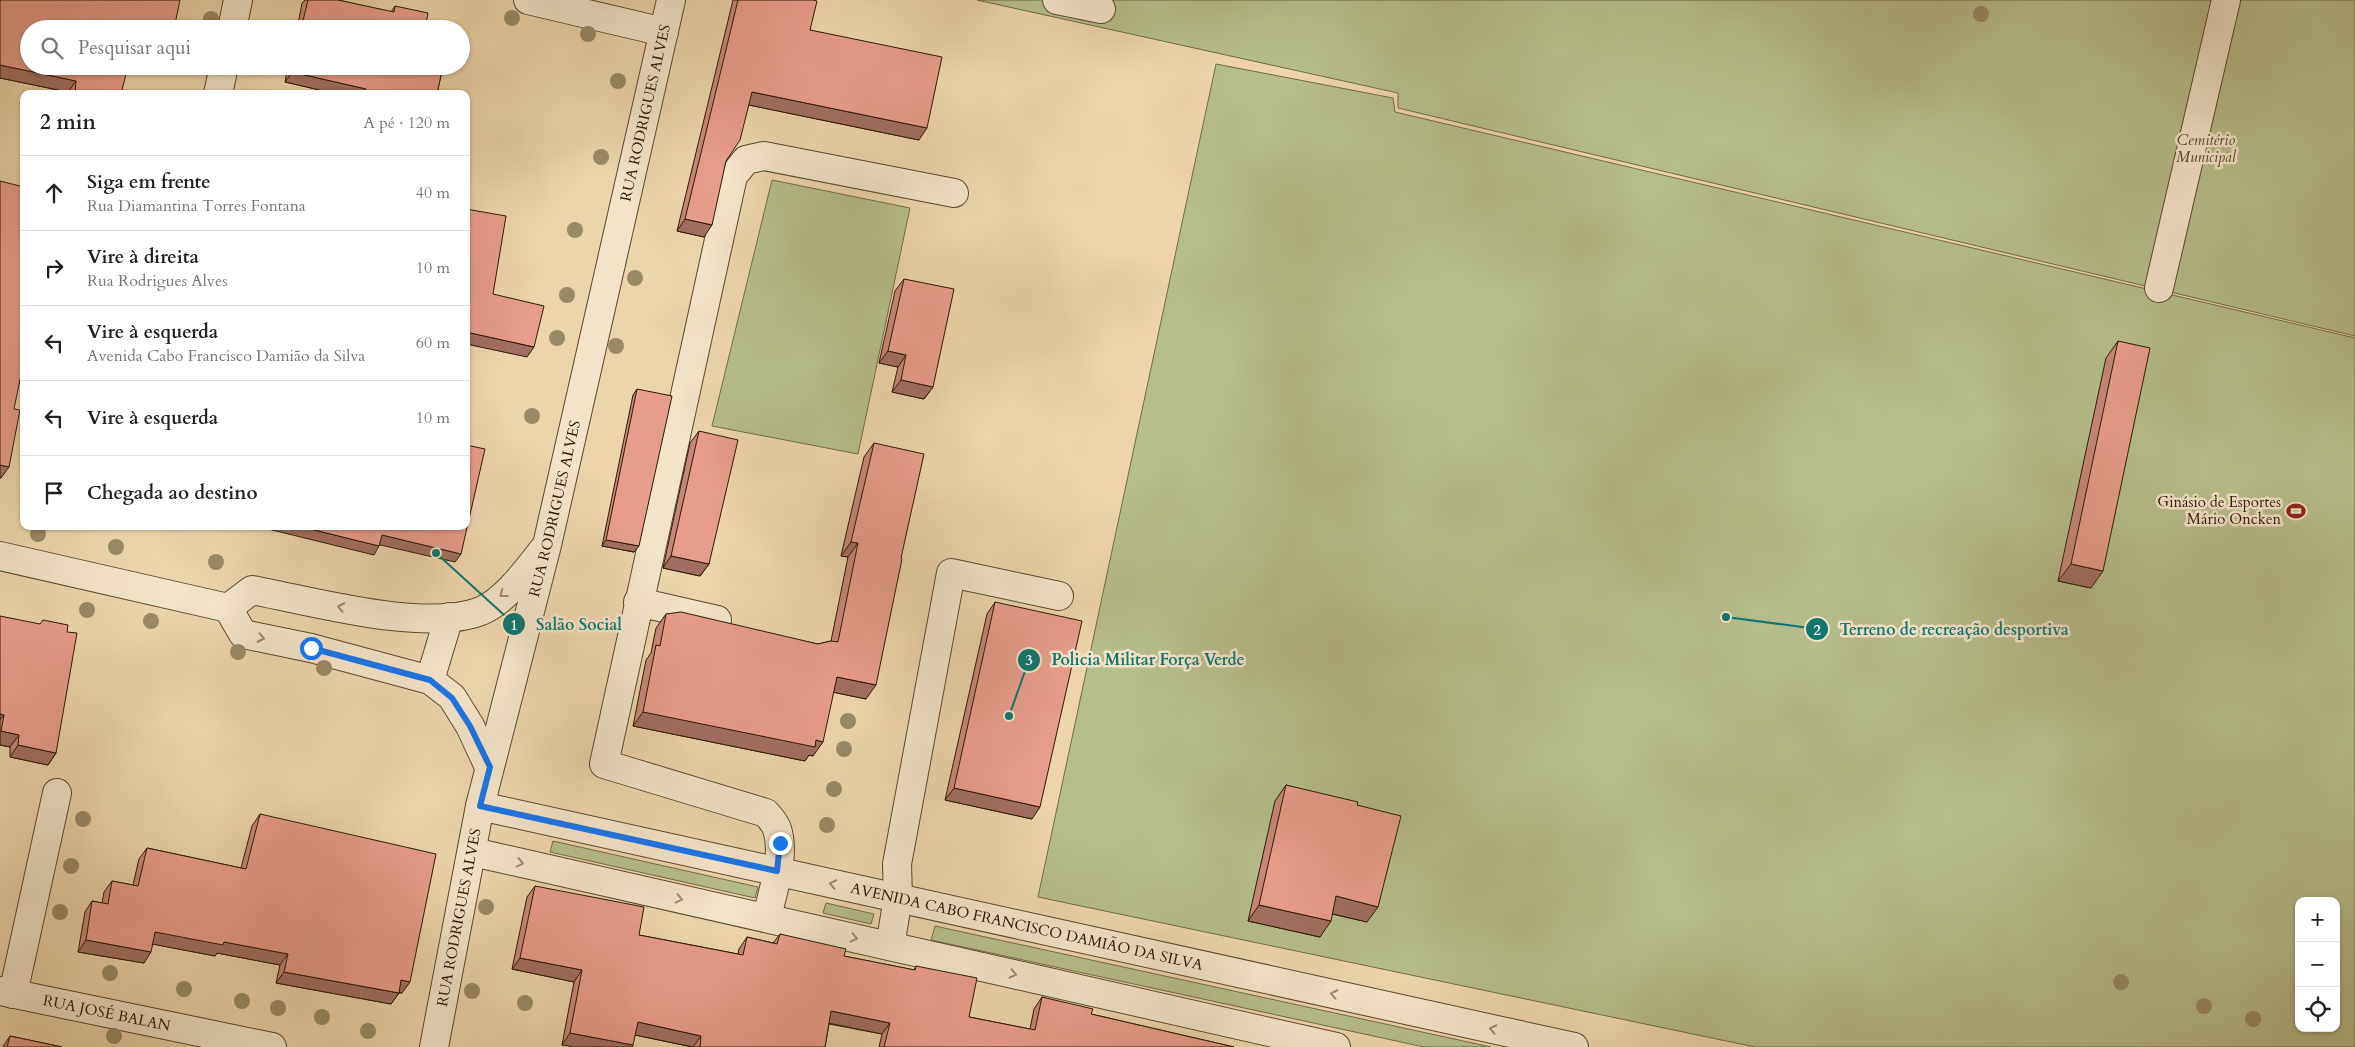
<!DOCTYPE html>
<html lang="pt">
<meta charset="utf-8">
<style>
body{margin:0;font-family:Cardo,serif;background:#f2f2f2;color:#202124}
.controls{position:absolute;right:15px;bottom:15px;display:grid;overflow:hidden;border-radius:10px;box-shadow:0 1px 4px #0004}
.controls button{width:45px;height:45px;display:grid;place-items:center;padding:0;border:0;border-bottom:1px solid #e0e0e0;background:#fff;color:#202124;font:25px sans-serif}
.stop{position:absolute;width:15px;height:15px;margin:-11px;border:4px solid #1a73e8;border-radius:50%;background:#fff}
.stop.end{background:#1a73e8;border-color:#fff;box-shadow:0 1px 5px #0008}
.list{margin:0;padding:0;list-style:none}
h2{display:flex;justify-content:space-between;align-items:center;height:65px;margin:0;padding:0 20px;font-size:21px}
h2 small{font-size:16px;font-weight:400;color:#757577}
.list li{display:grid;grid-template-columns:32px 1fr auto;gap:15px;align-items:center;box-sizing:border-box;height:75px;padding:0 20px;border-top:1px solid #e0e0e0}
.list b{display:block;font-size:19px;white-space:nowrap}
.list p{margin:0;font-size:16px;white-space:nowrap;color:#757577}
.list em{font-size:16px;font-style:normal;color:#757577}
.icon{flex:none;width:28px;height:28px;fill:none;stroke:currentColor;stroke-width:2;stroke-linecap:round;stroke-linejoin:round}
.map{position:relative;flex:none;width:2355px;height:1047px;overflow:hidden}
.search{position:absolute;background:#fff;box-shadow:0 1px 4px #0004;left:20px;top:20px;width:450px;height:55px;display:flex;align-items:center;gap:12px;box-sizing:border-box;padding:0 18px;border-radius:28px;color:#757577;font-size:19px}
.panel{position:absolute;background:#fff;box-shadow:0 1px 4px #0004;left:20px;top:90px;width:450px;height:440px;border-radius:10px}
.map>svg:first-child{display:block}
</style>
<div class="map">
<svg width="2355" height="1047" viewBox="0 0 2355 1047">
<rect width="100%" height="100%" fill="#edd4aa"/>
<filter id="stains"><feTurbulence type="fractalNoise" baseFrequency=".004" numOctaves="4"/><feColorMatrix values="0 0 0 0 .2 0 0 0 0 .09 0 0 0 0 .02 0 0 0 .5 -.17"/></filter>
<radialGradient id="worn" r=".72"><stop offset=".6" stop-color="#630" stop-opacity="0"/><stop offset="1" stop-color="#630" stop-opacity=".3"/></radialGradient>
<!-- green -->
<path fill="#b5bd8a" stroke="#706c46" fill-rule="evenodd" d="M977 0H2355V336L1398 108V93Z
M1216 64 1393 98 1395 112 2355 338V1047H1755L1038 897ZM2299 901H2336V1028H2299Z
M772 180 910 208 858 454 712 426Z
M553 841 758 887 755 898 550 852Z
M826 903 874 914 871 924 823 913Z
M935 926 1491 1047H1424L931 940Z"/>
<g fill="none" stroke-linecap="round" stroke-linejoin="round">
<!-- minor casing -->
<g stroke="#5c482d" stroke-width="30">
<g id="minor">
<path d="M528 0 664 32"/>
<path d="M1057 0 1101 9"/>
<path d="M232 29 238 0"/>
<path d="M218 94 224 66"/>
<path d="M2159 288 2226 0"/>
<path d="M0 556 228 608 243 634 311 648 430 680 452 697 470 726 489 767"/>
<path d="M638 602 717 620"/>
<path d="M228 608 252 590C312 601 424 633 481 611 505 601 527 570 543 550"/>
<path d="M430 680 449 617"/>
<path id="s1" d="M480 806 1574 1047"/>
<path d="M473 852 1336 1047"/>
<path d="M767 918C772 892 786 856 777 829 775 823 770 818 766 813L604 764 733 176 746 160 764 156 954 193"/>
<path d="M890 946 898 898 897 864 951 573 1059 596"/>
<path id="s2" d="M0 991 272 1047"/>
<path d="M13 994 57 793"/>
<path id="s3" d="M434 1047 480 806 547 545 671 0"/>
</g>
</g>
<!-- minor -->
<use href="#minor" stroke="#f3e3c8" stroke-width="28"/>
</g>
<!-- trees -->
<g fill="#998965">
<circle cx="1981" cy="14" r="8"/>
<circle cx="512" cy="18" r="8"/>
<circle cx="211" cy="19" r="8"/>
<circle cx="588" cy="34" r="8"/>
<circle cx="618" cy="81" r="8"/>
<circle cx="601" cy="157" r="8"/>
<circle cx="575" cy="230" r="8"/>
<circle cx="635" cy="278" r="8"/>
<circle cx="567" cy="295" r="8"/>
<circle cx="557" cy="338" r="8"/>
<circle cx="616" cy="346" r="8"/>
<circle cx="532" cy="416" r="8"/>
<circle cx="38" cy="534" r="8"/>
<circle cx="116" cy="547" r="8"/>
<circle cx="216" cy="562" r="8"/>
<circle cx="87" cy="610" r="8"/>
<circle cx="151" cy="621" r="8"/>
<circle cx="238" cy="652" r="8"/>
<circle cx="324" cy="668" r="8"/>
<circle cx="848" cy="721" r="8"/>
<circle cx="844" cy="749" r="8"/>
<circle cx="834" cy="789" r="8"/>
<circle cx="83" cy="819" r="8"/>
<circle cx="827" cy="825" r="8"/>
<circle cx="71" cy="866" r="8"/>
<circle cx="486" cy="907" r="8"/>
<circle cx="60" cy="912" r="8"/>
<circle cx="110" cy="973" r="8"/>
<circle cx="2121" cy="982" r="8"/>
<circle cx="184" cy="989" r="8"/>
<circle cx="472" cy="991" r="8"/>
<circle cx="242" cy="1001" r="8"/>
<circle cx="525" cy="1003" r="8"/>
<circle cx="2204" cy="1006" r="8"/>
<circle cx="278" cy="1008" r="8"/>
<circle cx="322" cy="1017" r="8"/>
<circle cx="2253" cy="1019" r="8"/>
<circle cx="368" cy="1031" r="8"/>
<circle cx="114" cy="1036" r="8"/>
</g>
<!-- wall -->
<path fill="#c78778" stroke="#2b1a03" d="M0 0 29 29 121 94H68V92L0 78Z
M305 0H338L391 12 395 6 425 29H297L302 3Z
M733 0H813L810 30 919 140 749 105 726 161 704 237 677 231Z
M288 66H443L437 94H337L285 82Z
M24 165V174L21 169Z
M904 279 933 387 924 399 892 392 898 367 879 363 895 291Z
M2118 341 2091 588 2058 581 2106 358Z
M637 389 634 552 602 546 633 395Z
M699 431 709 564 700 576 663 568 690 443Z
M874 443 866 699 833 692 813 756 809 755 805 761 633 726 646 660 651 653 656 628 666 614 818 644 831 641 848 557 841 556 864 457Z
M995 602 1032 819 945 800 987 614Z
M0 616 56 753 48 765 10 757V747L0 745Z
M1286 785 1357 805 1367 922 1332 914 1320 937 1248 921 1275 801Z
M260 814 402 993H399L391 1004 276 983 280 965 217 953 215 956 153 944 144 963 78 952 85 912 92 901 102 903 104 892 112 881 133 885 139 859 147 848 241 868 252 826Z
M535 886 639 935 738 954 739 949 747 937 773 943 780 934 844 956 914 970 916 966 969 1017 1030 1029 1034 1009 1042 997 1091 1014 1234 1047H879L882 1034 829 1024 825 1047H692L635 1035 562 1045 574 982 512 969 527 897Z
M10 1036 62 1047H3L4 1045Z"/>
<!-- shaded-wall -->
<path fill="#a26e61" stroke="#2b1a03" d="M0 65 76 81 68 92 0 78Z
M292 72 366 89 362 94H337L285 82Z
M752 92 927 128 919 140 744 104Z
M685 219 712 225 704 237 677 231Z
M466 332 534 347 527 357 466 344Z
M888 351 906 355 898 367 879 363Z
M901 380 933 387 924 399 892 392Z
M0 465 9 467 1 478H0Z
M260 526H298L379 546 374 555 260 527Z
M382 535 461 554 455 562 376 544Z
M606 540 639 546 634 552 602 546Z
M851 542 858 543 848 557 841 556Z
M671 556 709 564 700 576 663 568Z
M2071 564 2103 571 2091 588 2058 581Z
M837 677 876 685 866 699 827 691Z
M643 712 816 740 823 742 813 756 809 755 805 761 633 726Z
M0 714 4 715 0 720Z
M1 731 19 735 10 747 0 745V733Z
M18 745 56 753 48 765 10 757Z
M954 788 1040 807 1032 819 945 800Z
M1336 896 1378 907 1367 922 1325 912Z
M1259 905 1331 921 1320 937 1248 921Z
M155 932 224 942 288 954 280 965 217 953 215 956 147 943Z
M86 940 151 952 144 963 78 952Z
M520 958 582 970 574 982 512 969Z
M284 972 399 993 391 1004 276 983Z
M401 980 410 982 402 993 394 992Z
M831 1011 890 1023 882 1034 823 1022Z
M638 1022 701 1036 693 1047 630 1034Z
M570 1033 633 1045 632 1047H574L562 1045Z"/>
<!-- building -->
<path fill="#e79d8b" stroke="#2b1a03" d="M0 0H180L174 29H29V66H128L121 94H75L76 81 0 65Z
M308 0H338L394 12 395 6 428 13 425 29H301Z
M738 0H813L817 1 810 30 942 57 927 128 752 92 740 140 726 161 712 225 685 219Z
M293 66H443L437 94H365L366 89 292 72Z
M0 181 24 187V360L14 409 20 410 9 467 0 465Z
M466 209 506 216 493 294 544 306 534 347 466 332Z
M904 279 954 289 933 387 901 380 906 355 888 351Z
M2118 341 2150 348 2103 571 2071 564Z
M637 389 672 396 639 546 606 540Z
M699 431 738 440 709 564 671 556Z
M874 443 924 454 901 558 902 559 876 685 837 677 823 742 816 740 815 747 643 712 656 645 660 646 666 614 681 612 818 644 831 641 838 642 858 543 851 542Z
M466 445 485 449 461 554 382 535 379 546 298 526H466Z
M995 602 1082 621 1040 807 954 788Z
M0 616 40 624 43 620 68 625 67 632 77 633 56 753 18 745 19 735 1 731 4 715 0 714Z
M1286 785 1358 802 1357 805 1401 816 1378 907 1336 896 1331 921 1259 905Z
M260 814 436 854 410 982 401 980 399 993 284 972 288 954 224 942 223 945 155 932 151 952 86 940 92 901 108 904 112 881 138 886 147 848 246 869Z
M535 886 644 907 639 935 743 955 747 937 777 944 780 934 846 949 844 956 915 970 916 966 977 978 969 1017 1035 1030 1042 997 1093 1009 1091 1014 1234 1047H884L890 1023 831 1011 825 1047H700L701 1036 638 1022 633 1045 570 1033 582 970 520 958Z
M10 1036 62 1047H7Z"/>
<!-- one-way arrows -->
<defs><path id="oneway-chevron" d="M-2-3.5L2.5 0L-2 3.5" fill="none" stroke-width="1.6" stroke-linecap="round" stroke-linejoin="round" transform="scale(1.25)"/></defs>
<g stroke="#99896f">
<use href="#oneway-chevron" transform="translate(503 594) rotate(142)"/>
<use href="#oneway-chevron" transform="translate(341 607) rotate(-168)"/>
<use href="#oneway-chevron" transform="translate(261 638) rotate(12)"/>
<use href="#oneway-chevron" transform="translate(520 863) rotate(13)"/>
<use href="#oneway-chevron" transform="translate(833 884) rotate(-168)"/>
<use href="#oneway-chevron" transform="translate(679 899) rotate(13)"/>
<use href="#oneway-chevron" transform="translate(854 938) rotate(13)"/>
<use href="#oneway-chevron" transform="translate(1013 974) rotate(13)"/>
<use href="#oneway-chevron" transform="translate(1334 994) rotate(-168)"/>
<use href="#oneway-chevron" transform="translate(1493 1029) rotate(-168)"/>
</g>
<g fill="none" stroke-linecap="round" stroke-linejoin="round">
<!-- route -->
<path stroke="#1a73e8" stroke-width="6" d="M311 648 430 680 452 698 470 726 490 767 480 806 777 871 780 843"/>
</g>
<!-- icons -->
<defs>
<g id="stadium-bare" transform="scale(1.5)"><path d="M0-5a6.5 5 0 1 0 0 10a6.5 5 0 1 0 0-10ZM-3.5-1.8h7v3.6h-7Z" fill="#8f2418" stroke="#f3e3c8" stroke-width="2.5" paint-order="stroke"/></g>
</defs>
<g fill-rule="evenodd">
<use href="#stadium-bare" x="2296" y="511"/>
</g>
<g text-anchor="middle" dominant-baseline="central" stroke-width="5" stroke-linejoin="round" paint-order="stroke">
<!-- street labels -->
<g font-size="15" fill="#2b1a03" stroke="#f3e3c8">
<text stroke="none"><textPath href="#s3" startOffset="958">RUA RODRIGUES ALVES</textPath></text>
<text stroke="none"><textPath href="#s3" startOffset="552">RUA RODRIGUES ALVES</textPath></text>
<text stroke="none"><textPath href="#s3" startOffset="132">RUA RODRIGUES ALVES</textPath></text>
<text stroke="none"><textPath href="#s1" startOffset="560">AVENIDA CABO FRANCISCO DAMIÃO DA SILVA</textPath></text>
<text stroke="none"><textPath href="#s2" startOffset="109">RUA JOSÉ BALAN</textPath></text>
</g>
<!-- park labels -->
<g font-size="15" font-style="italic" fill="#544b2c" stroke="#f3e3c8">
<text x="2206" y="140">Cemitério<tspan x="2206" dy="17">Municipal</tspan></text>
</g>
<!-- poi labels -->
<g font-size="15" fill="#2b1a03" stroke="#f3e3c8" text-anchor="end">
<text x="2281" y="502">Ginásio de Esportes<tspan x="2281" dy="17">Mário Oncken</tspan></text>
</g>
</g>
<!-- callouts -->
<path fill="none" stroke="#0f766e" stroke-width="2" d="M436 553L514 624M1726 617L1817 629M1009 716L1029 660"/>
<g fill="#0f766e" stroke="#f3e3c8" stroke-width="2">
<circle cx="436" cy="553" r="5"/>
<circle cx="1726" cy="617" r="5"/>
<circle cx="1009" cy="716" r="5"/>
<circle cx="514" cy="624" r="12"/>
<circle cx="1817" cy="629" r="12"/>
<circle cx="1029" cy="660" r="12"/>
</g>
<g font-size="15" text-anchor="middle" font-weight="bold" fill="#fff">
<text x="514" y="630">1</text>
<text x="1817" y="635">2</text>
<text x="1029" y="665">3</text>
</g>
<g font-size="16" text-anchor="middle" font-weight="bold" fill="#0f766e" stroke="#f3e3c8" stroke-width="5" stroke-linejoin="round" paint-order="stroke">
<text x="579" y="630">Salão Social</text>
<text x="1954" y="635">Terreno de recreação desportiva</text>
<text x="1148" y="665">Policia Militar Força Verde</text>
</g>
<rect width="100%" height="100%" filter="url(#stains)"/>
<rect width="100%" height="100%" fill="url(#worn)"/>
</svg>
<div class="controls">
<button>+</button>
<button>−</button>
<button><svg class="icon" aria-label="locate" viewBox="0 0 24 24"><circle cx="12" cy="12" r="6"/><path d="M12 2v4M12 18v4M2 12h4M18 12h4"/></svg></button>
</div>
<div class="stop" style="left:311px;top:648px"></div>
<div class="stop end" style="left:780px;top:843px"></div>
<div class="search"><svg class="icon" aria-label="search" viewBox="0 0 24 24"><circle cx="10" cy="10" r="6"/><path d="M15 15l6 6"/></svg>Pesquisar aqui</div>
<section class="panel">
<h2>2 min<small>A pé · 120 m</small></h2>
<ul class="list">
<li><svg class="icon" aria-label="ahead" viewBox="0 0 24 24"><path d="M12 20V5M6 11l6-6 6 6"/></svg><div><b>Siga em frente</b><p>Rua Diamantina Torres Fontana</p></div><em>40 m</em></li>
<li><svg class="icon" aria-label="right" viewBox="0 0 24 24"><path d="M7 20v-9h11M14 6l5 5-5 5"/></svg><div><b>Vire à direita</b><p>Rua Rodrigues Alves</p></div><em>10 m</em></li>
<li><svg class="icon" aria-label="left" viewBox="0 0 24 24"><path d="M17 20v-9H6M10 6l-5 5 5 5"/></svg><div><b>Vire à esquerda</b><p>Avenida Cabo Francisco Damião da Silva</p></div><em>60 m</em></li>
<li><svg class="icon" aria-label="left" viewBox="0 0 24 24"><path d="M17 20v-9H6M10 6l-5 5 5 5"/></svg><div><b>Vire à esquerda</b></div><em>10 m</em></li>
<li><svg class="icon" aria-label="arrive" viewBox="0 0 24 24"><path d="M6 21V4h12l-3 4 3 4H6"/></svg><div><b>Chegada ao destino</b></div></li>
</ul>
</section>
</div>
